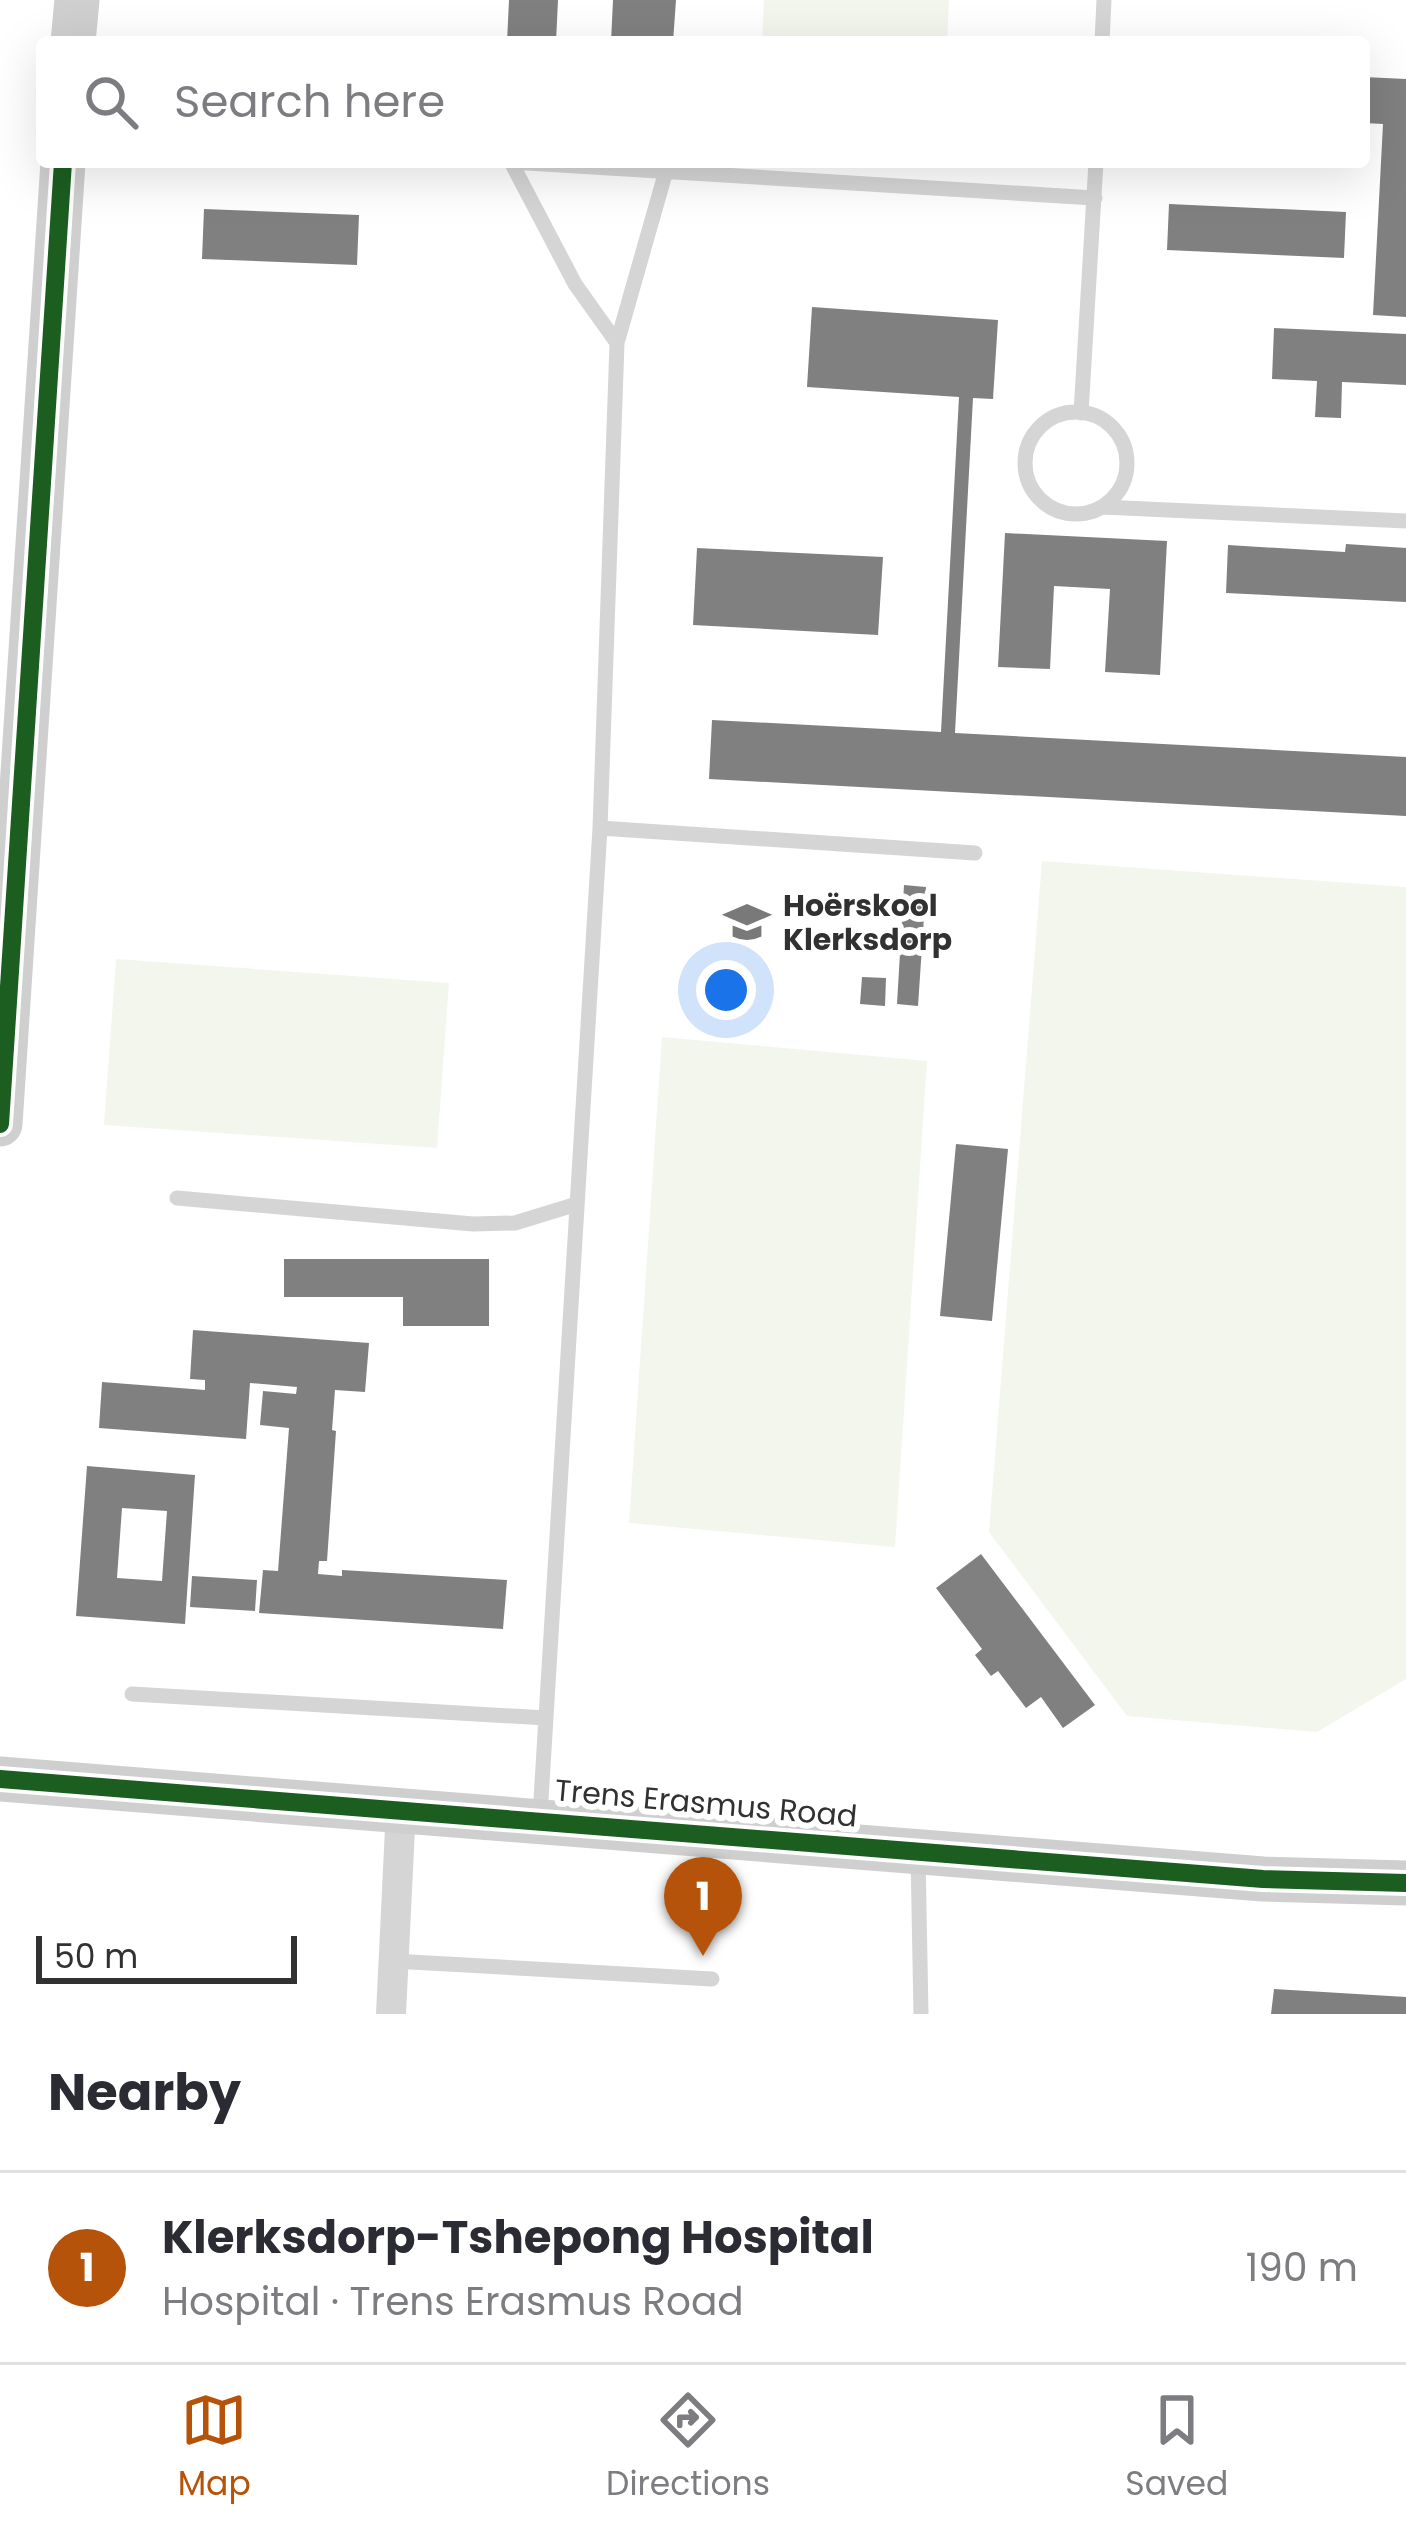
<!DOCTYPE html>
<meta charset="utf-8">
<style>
body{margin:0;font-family:Poppins,sans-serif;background:#f7f7f7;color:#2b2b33}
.scale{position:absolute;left:36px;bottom:30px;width:261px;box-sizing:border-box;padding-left:12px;border:6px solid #313131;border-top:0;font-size:33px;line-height:42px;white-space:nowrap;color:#313131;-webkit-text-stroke:9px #fff;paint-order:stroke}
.you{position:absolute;left:726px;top:990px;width:42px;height:42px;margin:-30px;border:9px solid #fff;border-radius:50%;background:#1a73e8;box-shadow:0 0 0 18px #1a73e833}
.badge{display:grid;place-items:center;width:78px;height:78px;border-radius:50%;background:#b45309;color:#fff;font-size:39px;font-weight:700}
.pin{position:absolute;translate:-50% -99px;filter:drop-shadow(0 3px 6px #0008)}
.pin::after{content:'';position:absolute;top:63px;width:42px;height:36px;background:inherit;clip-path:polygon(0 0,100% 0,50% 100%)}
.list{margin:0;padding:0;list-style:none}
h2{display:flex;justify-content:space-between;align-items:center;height:156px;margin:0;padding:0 48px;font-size:51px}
h2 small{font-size:39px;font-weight:400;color:#7c7c81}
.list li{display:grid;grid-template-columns:78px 1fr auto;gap:36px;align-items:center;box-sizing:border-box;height:192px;padding:0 48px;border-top:3px solid #e1e1e2}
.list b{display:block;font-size:45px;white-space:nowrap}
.list p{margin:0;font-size:39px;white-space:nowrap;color:#7c7c81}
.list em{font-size:39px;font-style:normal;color:#7c7c81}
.icon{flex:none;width:66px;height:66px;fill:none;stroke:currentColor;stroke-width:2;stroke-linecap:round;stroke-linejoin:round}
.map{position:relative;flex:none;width:1406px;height:2014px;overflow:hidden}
.search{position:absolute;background:#fff;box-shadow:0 12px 48px #0002;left:36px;right:36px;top:36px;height:132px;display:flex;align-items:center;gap:30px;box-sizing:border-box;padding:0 42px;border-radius:12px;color:#7c7c81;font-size:45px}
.sheet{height:348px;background:#fff}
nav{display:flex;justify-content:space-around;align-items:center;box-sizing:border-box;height:168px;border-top:3px solid #e1e1e2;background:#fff;font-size:33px;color:#7c7c81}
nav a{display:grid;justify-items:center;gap:6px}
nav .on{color:#b45309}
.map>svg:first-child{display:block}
</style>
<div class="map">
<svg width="1406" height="2014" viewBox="0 0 1406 2014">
<rect width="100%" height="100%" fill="#fff"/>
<!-- green -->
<path fill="#f3f6ed" d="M764 0H949L947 42H762Z
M1042 861 1406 887V1679L1317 1732 1127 1716 989 1532Z
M116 959 449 983 437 1148 104 1125Z
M662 1037 927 1061 895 1547 629 1523Z"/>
<!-- building -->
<path fill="#808080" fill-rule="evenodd" d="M509 0H558L556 42H507Z
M613 0H676L673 42H611Z
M1364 77 1406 79V317L1373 315 1383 124 1364 123Z
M1169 204 1346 212 1344 258 1167 250Z
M204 209 359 215 357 265 202 259Z
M812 307 998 320 993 399 973 398 955 733 1406 757V816L709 779 712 720 941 732 959 397 807 387Z
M1274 328 1406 334V385L1342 382 1341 418 1315 417 1317 381 1272 379Z
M1005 533 1167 541 1160 675 1105 672 1110 589 1054 586 1050 669 998 667Z
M1346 544 1406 548V602L1226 593 1228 545 1345 552Z
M697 548 883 557 878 635 693 625Z
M904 885 926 887 918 1006 897 1004Z
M862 977 886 978 885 1006 860 1004Z
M956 1144 1008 1149 992 1321 940 1316Z
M284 1259H489V1326H403V1297H284Z
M193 1330 369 1343 365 1392 335 1390 332 1430 336 1431 327 1561H319L318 1574 342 1576V1570L507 1580 503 1629 259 1613 263 1570 278 1571 289 1428 260 1425 263 1391 296 1394 297 1387 250 1383 246 1439 99 1428 102 1382 205 1390V1380L190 1379Z
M87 1466 195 1475 185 1624 76 1616ZM122 1508 167 1511 162 1581 117 1578Z
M981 1554 1095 1705 1063 1728 1041 1697 1026 1708 998 1671 991 1676 975 1655 982 1649 936 1588Z
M192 1576 257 1580 255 1611 190 1607Z
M1274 1989 1406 1997V2014H1271Z"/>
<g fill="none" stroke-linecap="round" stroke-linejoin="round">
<!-- lane -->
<path stroke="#d5d5d5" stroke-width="15" d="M1102 42 1104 0
M511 162 1095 198
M512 164 575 284 617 343
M1025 463a51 51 0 1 1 102 0a51 51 0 1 1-102 0Z
M1081 413 1096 162
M1102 507 1406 521
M600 828 975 853
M177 1198 473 1224 515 1223 577 1204
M132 1694 546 1718
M540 1816 600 828 617 343 666 171
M918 1854 921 2014
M393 1961 712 1979"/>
<!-- street -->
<path stroke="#d5d5d5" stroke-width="30" d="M391 2014 401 1808"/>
<!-- secondary -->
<path stroke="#cfcfcf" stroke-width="45" d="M73 42 77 0
M0 1124 63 162
M0 1779 1263 1879 1406 1883"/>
<!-- cycleway casing -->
<g stroke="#fff" stroke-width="26">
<path id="cycleway" d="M0 1124 63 162
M0 1779 1263 1879 1406 1883"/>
</g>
<!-- cycleway -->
<use href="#cycleway" stroke="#1b5e20" stroke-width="18"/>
</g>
<!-- icons -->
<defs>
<g id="school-bare" transform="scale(3.6)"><path d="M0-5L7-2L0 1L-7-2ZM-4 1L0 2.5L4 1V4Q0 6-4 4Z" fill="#797979" stroke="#fff" stroke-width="2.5" paint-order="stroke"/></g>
</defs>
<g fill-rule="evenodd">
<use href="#school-bare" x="747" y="922"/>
</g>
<g text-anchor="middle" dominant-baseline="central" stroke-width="12" stroke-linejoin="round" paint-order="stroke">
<!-- poi labels -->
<g font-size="30" font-weight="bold" fill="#313131" stroke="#fff" text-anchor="start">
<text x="783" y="905">Hoërskool<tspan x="783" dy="34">Klerksdorp</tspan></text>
</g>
<!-- street labels -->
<g font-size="30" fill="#313131" stroke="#fff">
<text transform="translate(706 1803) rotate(5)">Trens Erasmus Road</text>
</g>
</g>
</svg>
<div class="scale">50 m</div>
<div class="you"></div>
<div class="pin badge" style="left:703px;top:1956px">1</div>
<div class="search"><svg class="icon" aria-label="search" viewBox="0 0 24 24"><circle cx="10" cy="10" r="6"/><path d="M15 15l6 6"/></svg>Search here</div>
</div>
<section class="sheet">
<h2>Nearby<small></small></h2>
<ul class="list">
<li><span class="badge">1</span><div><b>Klerksdorp-Tshepong Hospital</b><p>Hospital · Trens Erasmus Road</p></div><em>190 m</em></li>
</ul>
</section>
<nav>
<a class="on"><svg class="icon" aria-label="map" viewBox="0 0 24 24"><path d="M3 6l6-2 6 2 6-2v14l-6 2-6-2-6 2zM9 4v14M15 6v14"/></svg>Map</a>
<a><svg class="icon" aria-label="directions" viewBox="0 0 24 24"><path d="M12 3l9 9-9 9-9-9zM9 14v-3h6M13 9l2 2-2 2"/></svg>Directions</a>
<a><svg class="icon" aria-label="saved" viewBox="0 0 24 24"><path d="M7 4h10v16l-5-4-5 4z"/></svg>Saved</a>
</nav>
